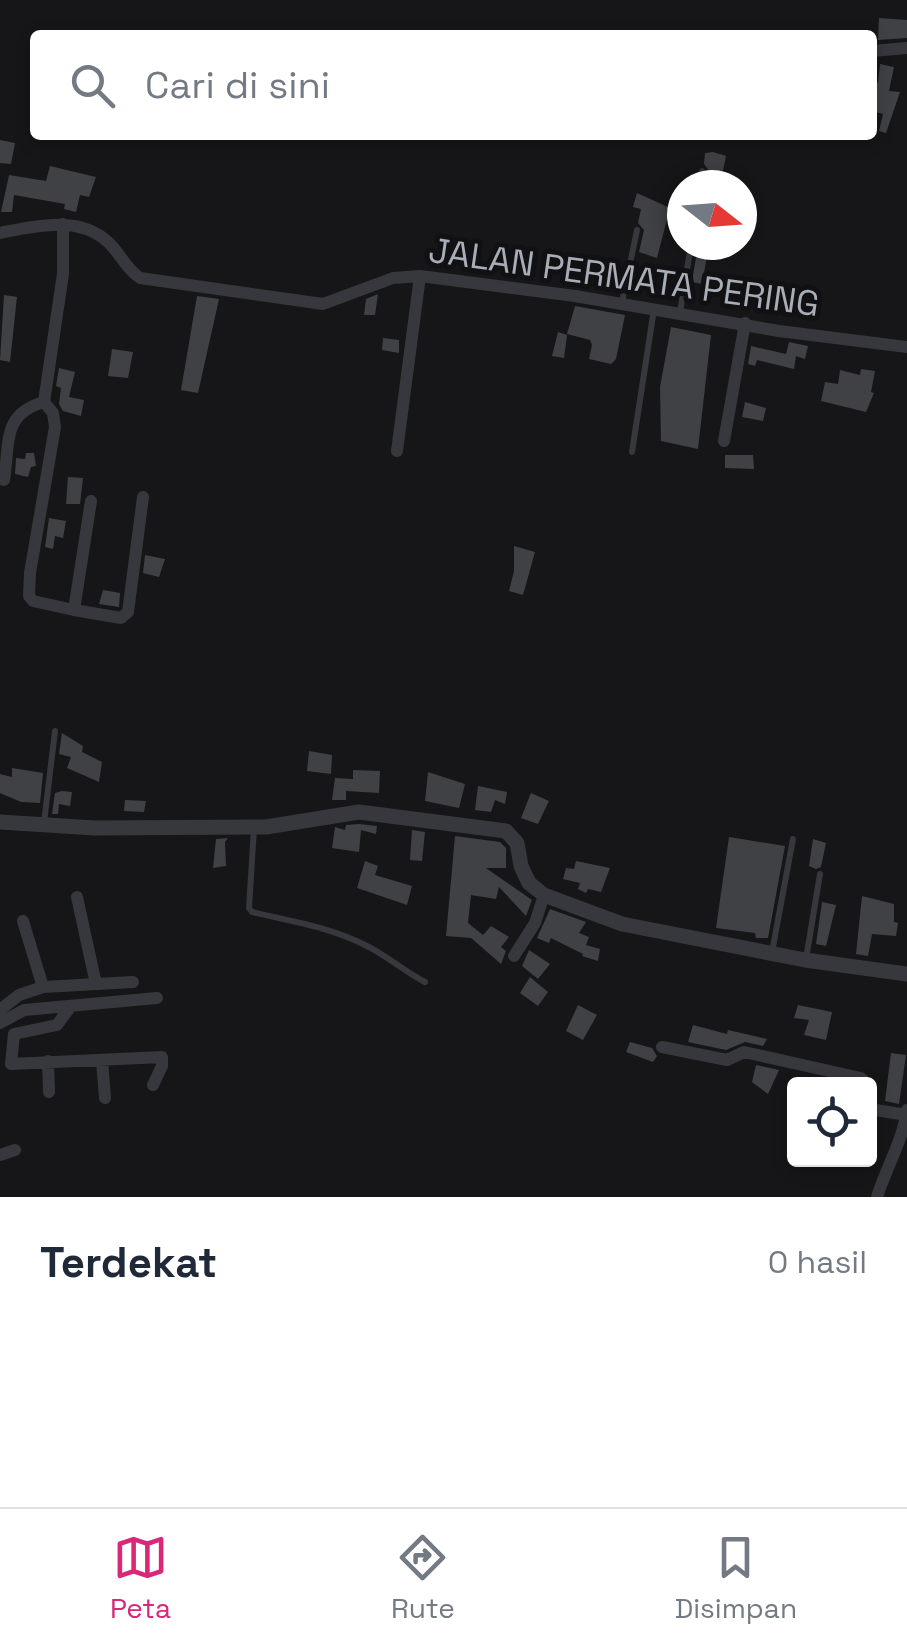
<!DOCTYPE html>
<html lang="id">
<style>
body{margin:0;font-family:"Space Grotesk",sans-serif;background:#f2f2f3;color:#1f2937}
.controls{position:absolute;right:30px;bottom:30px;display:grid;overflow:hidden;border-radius:10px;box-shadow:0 5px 15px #0003}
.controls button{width:90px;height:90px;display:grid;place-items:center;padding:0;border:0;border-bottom:2px solid #e0e1e3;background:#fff;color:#1f2937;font:50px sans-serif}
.compass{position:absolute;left:667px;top:170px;width:90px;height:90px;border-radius:50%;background:#fff;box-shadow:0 5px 15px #0003;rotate:107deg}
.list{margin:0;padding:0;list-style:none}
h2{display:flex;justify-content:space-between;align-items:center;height:130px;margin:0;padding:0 40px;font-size:42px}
h2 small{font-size:32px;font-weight:400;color:#747a83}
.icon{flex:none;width:55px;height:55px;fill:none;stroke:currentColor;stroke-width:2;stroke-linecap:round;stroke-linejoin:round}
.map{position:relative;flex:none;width:907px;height:1197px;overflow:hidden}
.search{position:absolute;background:#fff;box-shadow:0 5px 15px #0003;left:30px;right:30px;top:30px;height:110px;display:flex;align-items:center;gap:25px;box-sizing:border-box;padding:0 35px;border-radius:10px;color:#747a83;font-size:38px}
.sheet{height:310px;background:#fff}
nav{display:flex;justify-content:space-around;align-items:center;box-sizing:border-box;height:140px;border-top:2px solid #e0e1e3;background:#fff;font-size:28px;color:#747a83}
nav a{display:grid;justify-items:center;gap:5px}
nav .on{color:#db2777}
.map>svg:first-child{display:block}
</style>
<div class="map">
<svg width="907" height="1197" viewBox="0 0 907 1197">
<rect width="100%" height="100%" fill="#161618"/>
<!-- building -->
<path fill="#404145" d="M879 18 907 20V38L878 40Z
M880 64 894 67 889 91 900 92 886 133 879 131 883 114 872 111V81L878 83Z
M0 140 15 143 11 164 0 163Z
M713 152 726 156 720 185H707L709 171 704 164 705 153Z
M50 166 96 177 89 197 80 195 76 212 64 209 65 204 14 195 12 212H1L9 175 46 181Z
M637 193 670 208 657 258 639 252 644 230 638 223 641 209 633 207Z
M698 245H709L702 284 692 282Z
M378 294 375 315H364L366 299Z
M4 295 17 297 10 362 0 360Z
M197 296 219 299 198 393 181 390Z
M575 306 625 315 616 359 611 364 589 359 592 345 590 340 567 334Z
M671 327 711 335 698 449 661 441 660 387Z
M558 332 567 335 564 358 552 356Z
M383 338 399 340V353L382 350Z
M789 342 808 346 805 359 796 356 794 369 757 360 755 366 748 364 751 346 786 354Z
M112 349 133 352 128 378 108 376Z
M59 368 75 372 69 397 84 400 81 416 63 411 59 404 61 388 56 386Z
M861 369 875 371 871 392 874 393 866 412 821 401 825 382 838 384 840 370 860 375Z
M745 402 766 408 763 421 742 417Z
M26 453H34L36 466 31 467 28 477 15 474 16 458 25 459Z
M725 455H753L754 469 725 468Z
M68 477 83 478 80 504H66Z
M49 518 66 521 63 538 55 536 53 549 45 547Z
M514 546 535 552 523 595 509 591 514 571Z
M145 555 165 559 159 577 143 573Z
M103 590 120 593 119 607 99 604Z
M62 733 83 746 82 752 102 762 99 782 67 768 71 757 59 754Z
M309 751 332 755 331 774 307 771Z
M12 768 43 773 40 803 21 802 0 793V774L12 777Z
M353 770 380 771 379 793 346 791V800H332L335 778 353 779Z
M428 772 465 784 459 808 425 801Z
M478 786 507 792 505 804 495 800 491 812 475 810Z
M62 791 72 792 70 806 59 804 58 814H52L55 793Z
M531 793 549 801 538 824 521 818Z
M125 800 146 801 144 812 124 811Z
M359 824 377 826 376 834 361 830 359 852 332 848 335 827 345 830 346 825Z
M412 830 425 832 422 861 410 860Z
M455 836 500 842 506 848V868H486L532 900 526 916 499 887 496 899 471 895 468 923 483 935 491 926 509 937 501 947 506 951 501 964 471 938 446 936Z
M729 837 785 846 768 938H756L755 933 716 928Z
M228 838 225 842 226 866 213 868 216 839Z
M813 839 826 843 821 867 816 869 809 866Z
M365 861 378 866 375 875 412 886 407 905 357 888Z
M576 861 610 868 601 892 588 889 586 893 578 889 580 883 563 879 566 868 574 869Z
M862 896 894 904V922L898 923 896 936 872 934 868 956 856 954Z
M822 902 836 905 826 946 816 944Z
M550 909 586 922 579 933 589 937 586 945 600 949 598 961 582 956 583 954 551 938 549 943 537 938Z
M529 950 550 964 538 979 522 966Z
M530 977 548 992 538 1006 520 993Z
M578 1005 597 1015 583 1040 566 1031Z
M798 1005 832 1012 826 1040 804 1035 809 1020 794 1018Z
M693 1025 727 1034 728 1030 767 1039 763 1046 745 1042 726 1050 688 1042Z
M630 1042 652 1048 657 1056 653 1062 626 1052Z
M891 1053 906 1055 899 1104 885 1101Z
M756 1065 779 1070 768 1094 752 1082Z"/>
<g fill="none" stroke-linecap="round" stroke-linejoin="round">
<!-- service -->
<path stroke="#37383d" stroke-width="6" d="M700 185 702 171
M622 302 637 230
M680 312 691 245
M632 452 654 309
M44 823 55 731
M254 828 249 908 252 912C290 921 330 927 365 945 386 955 404 971 425 982
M772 952 793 839
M806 959 820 874"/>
<!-- minor -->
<path stroke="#37383d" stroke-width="12" d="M872 51 907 48
M63 224V274L44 402 53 413 55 427 30 573 29 596 33 601 74 610 91 501
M0 233C35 226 79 215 108 242 120 253 126 269 140 278L323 304 393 278 420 276 575 296 779 331 907 347
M724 441 745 323
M397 451 420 276
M4 480C10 442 2 414 44 402
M74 610 121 618 128 612 143 497
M77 897 96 984
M514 956 535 923 544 895
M43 987 133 982
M71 1006 57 1025 14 1034 11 1064 162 1057V1066L153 1085
M0 1010 19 995 43 987 23 921
M0 1023 24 1010 157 998
M662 1047 727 1060 744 1052 861 1078 867 1084
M102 1060 105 1098
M48 1061 49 1092
M870 1109 906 1115
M0 1155 15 1150
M877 1197C886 1168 903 1140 907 1110"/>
<!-- tertiary -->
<path stroke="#37383d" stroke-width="15" d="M0 822 95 828 266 827 359 812 506 831 517 843 521 866 529 883 544 895 622 924 805 960 907 974"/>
</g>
<g text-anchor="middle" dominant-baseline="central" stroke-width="10" stroke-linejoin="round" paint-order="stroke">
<!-- street labels -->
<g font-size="35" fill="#a8adb8" stroke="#111113">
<text transform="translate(624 277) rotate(8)">JALAN PERMATA PERING</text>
</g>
</g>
</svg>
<div class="controls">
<button><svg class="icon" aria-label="locate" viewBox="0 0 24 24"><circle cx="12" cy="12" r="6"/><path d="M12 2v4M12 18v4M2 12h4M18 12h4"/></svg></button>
</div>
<svg class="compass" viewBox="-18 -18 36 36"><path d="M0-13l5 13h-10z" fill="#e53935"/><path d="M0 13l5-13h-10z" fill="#747a83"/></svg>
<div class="search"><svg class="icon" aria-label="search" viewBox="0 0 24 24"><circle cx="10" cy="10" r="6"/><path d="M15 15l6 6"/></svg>Cari di sini</div>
</div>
<section class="sheet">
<h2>Terdekat<small>0 hasil</small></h2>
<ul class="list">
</ul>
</section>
<nav>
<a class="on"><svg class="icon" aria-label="map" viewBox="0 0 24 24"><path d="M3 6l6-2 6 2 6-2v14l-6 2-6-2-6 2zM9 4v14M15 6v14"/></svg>Peta</a>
<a><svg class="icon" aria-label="directions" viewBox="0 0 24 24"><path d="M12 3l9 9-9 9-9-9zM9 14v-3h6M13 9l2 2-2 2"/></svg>Rute</a>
<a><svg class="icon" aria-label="saved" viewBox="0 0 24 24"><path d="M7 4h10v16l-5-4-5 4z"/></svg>Disimpan</a>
</nav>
